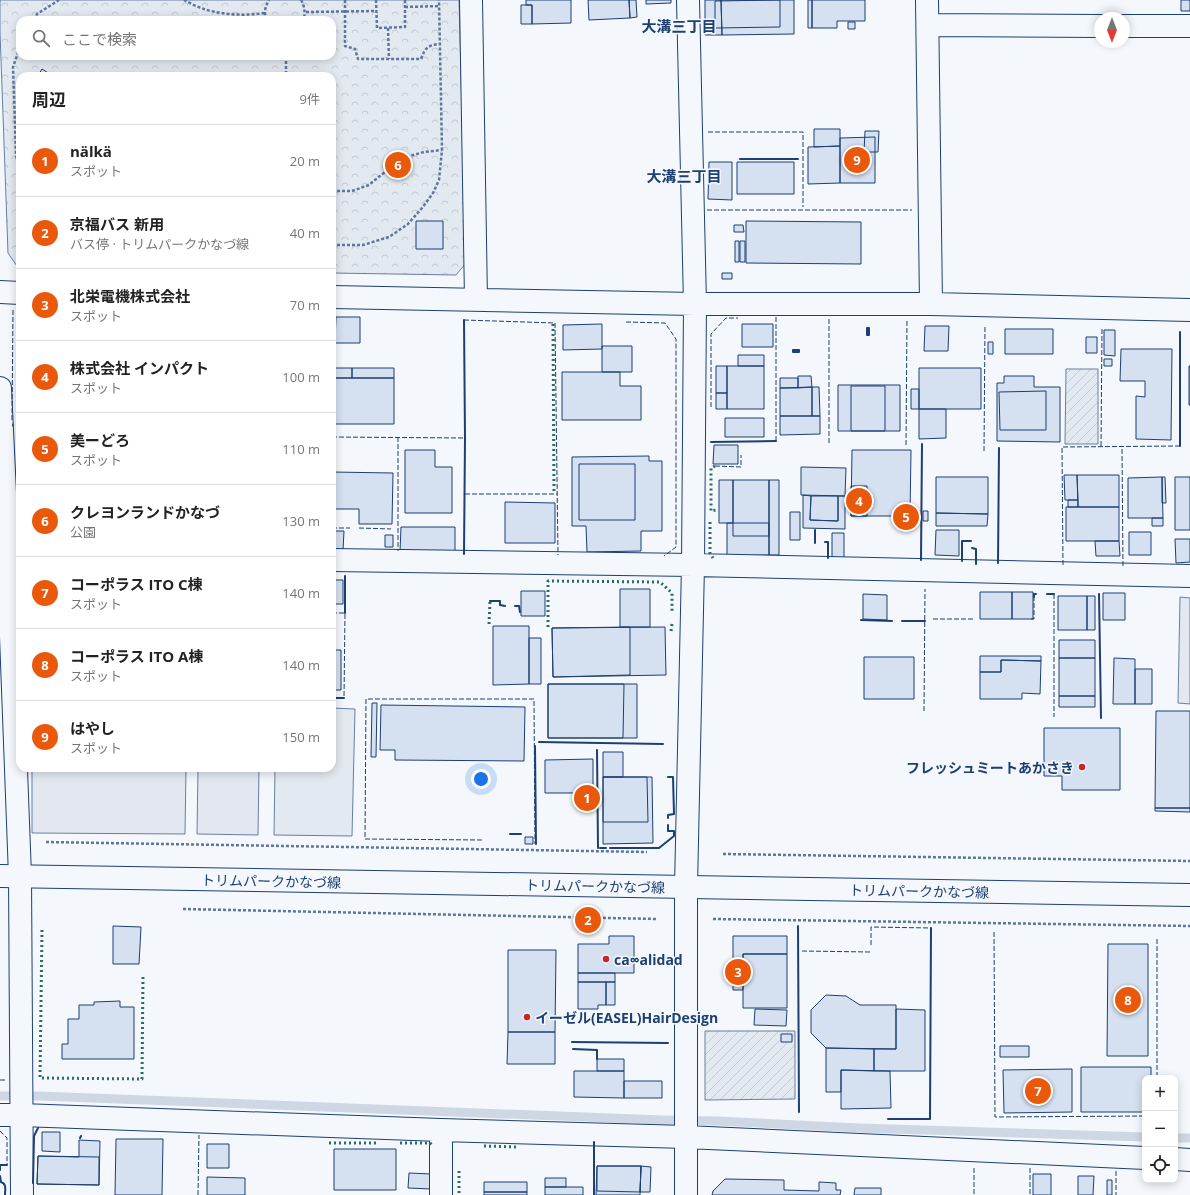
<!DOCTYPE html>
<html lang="ja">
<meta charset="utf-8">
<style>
body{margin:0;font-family:"Open Sans","Noto Sans JP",sans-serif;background:#f6f6f6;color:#222}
.controls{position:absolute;right:12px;bottom:12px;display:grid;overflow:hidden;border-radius:8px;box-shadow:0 2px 10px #0003}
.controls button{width:36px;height:36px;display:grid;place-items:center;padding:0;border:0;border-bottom:1px solid #e0e0e0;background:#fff;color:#222;font:20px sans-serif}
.compass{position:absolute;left:1094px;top:12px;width:36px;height:36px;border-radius:50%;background:#fff;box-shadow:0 2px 10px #0003;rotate:180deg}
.you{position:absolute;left:481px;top:779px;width:14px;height:14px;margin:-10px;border:3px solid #fff;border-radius:50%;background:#1a73e8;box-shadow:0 0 0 6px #1a73e833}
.badge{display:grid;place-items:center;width:26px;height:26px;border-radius:50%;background:#ea580c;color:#fff;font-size:13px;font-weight:700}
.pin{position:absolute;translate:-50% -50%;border:2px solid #fff;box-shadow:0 1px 4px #0006}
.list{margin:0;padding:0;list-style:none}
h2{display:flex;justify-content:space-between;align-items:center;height:52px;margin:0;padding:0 16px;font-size:17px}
h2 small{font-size:13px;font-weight:400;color:#767676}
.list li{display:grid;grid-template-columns:26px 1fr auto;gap:12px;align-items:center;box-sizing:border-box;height:72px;padding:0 16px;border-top:1px solid #e0e0e0}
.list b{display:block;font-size:15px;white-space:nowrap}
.list p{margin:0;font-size:13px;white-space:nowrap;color:#767676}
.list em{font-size:13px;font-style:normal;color:#767676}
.icon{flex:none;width:22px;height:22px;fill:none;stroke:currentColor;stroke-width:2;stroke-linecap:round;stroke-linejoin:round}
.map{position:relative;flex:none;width:1190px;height:1195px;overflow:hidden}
.search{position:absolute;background:#fff;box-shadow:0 2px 10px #0003;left:16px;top:16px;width:320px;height:44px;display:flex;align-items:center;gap:10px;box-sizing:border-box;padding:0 14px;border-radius:12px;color:#767676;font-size:15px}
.panel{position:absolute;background:#fff;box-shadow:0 2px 10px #0003;left:16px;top:72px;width:320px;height:700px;border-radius:12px}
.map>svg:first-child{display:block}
</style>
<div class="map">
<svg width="1190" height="1195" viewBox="0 0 1190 1195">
<defs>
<pattern id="park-crowns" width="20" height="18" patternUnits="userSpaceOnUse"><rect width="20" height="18" fill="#e3e9f0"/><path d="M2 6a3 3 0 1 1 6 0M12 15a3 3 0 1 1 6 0" fill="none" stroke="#c2c9d1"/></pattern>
<pattern id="garden-furrows" width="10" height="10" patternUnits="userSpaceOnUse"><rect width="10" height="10" fill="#e3e9f0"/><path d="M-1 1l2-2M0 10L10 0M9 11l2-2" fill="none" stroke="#c2c9d1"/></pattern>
</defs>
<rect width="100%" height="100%" fill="#f4f7fb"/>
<!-- grass -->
<path fill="#e3e9f0" stroke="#687fa3" d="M332 708 355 709 352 836 274 835 275 768H332Z"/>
<!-- park -->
<path fill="url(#park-crowns)" stroke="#687fa3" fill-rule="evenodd" d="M0 0H459L466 263 456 275 332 273V76H20L19 269 8 253 0 32ZM20 20H332V56H20Z"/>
<!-- garden -->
<path fill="url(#garden-furrows)" stroke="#687fa3" d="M1066 369H1098V444H1065Z
M705 1031H795V1099L705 1100Z"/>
<!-- parking -->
<path fill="#e3e8f0" stroke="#687fa3" d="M1180 597 1190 598V704L1178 703Z
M32 768H186L185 834 32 833Z
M198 768H259L258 835 197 834Z"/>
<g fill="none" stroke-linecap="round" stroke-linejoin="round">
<!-- stream -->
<path stroke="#cfd7e4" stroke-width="9" d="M0 1096H39L662 1120 717 1121 859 1128 1145 1137
M1175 1138H1190"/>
</g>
<!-- building -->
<path fill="#d5e0f0" stroke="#1d3f73" d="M526 0H571V23L532 24V5H526Z
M588 0H629L630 18 589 20Z
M629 0H636L637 17 630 18Z
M646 0H671V3L646 4Z
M705 0H721L722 35H705Z
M721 0H794V34L722 35Z
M780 0V27L715 28V1Z
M808 0H812V28H808Z
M812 0H865V21H837V28H812Z
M1181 0H1190V11H1181Z
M521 5H532V24H521Z
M848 22H855V29H848Z
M42 69 53 76H42L39 74Z
M814 129H840V146L814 147Z
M865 131H879L878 152H864Z
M875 137V183H840V138Z
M840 146V183L808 184V147Z
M709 162H732V200L708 199Z
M737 162H794V194H737Z
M416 221H443V249H416Z
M746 221 861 222V264L746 263Z
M734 225H743L744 232H734Z
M735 241H739V262H735Z
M740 241H745V262H740Z
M722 273H732V279H722Z
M336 317H360V343H335Z
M602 324V349L563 350V325Z
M742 324H773V347H742Z
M925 326H949L948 351H924Z
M1005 329H1053V354H1005Z
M1104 330H1115V356L1104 355Z
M1086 337H1097V353H1086Z
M19 339H20V401H18Z
M988 342H993V354H988Z
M602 346H632V372H602Z
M1121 349H1172L1171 440 1136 439V396L1145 397V381H1120Z
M738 355H764V366H738Z
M1104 359H1112V366H1104Z
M716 366H727V393H716Z
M727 366H764V409H727Z
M1189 366H1190V405H1189Z
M333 368H352V378H333Z
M352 368H394V378H352Z
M919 368H981V409H919Z
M562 372H620V386H641V420H562Z
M798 376H811L812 387 798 388Z
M1004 376H1034V387H1060V442L997 441V383H1004Z
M333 378H394V424H333Z
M780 378H798V388H780Z
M838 385H900V431H838Z
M851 386H885V431H851Z
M812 387V416H780V388Z
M812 387H819L820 416H812Z
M911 389H919V409H911Z
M1046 391V430H1000L999 392Z
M716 393H727V409H716Z
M919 409H946V438L919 439Z
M780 416H820V434L780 435Z
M725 418H764V437H725Z
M714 445H738V464H713Z
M405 450H435V467H452V513H405Z
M852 450H911L910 516H851Z
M649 456V461H662V531H641V551L587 552 586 526H572V457Z
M579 464H635V520H579Z
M18 467H20V491H18Z
M801 467 846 468 845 496 801 495Z
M332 472 393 473 392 524H359V509H332Z
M1064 475H1077L1078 500H1065Z
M1077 475H1119V507H1078Z
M936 477H988V514L936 513Z
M1162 477H1165L1166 503H1162Z
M1162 477 1163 518H1128V478Z
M1175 477H1190V530H1175Z
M719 480H733V523H719Z
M733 480H769V536H733Z
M769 480H779V555H769Z
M851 486H867V516H851Z
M18 494H20V518H18Z
M803 495 811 496 810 520 838 521V496H845V529L803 528Z
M811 496H838V521L810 520Z
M1068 500H1078V507H1068Z
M505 502 555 503V543H505Z
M1066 507H1119V541H1066Z
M923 511H928V521H923Z
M790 512H800V540H790Z
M901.5 517a4.5 4.5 0 1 1 9 0a4.5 4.5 0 1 1-9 0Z
M936 513 988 514 987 526H936Z
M1152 518H1163V526H1152Z
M727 523H769V555L727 556Z
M401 527H455V552H400Z
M936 530H959V556L935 555Z
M332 531H344L343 550H332Z
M1129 532H1151V555H1129Z
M832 533H844V558H832Z
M385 535H393V547H385Z
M1175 539H1190V562L1176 563Z
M1095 541H1119L1120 556H1096Z
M332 580H343V604H332Z
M620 589H650V627H620Z
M521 591H545V616H521Z
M980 592H1012V619H980Z
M1012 592H1033V619H1012Z
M1103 593H1125V620H1103Z
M863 594 887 595V620L863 619Z
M1058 596H1087V630H1058Z
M1087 596H1095V630H1087Z
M493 626H529V684L493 685Z
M630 627V675L553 677 552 628Z
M665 627 666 675 553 677 552 628Z
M529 638H541V684H529Z
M1059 640H1095V658H1059Z
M332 650H341V690H332Z
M980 656H1041V661L1001 660V672H980Z
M864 657H914V699H864Z
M1059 658H1095V696H1059Z
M1114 658 1135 659V704H1113Z
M1001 660 1041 661 1040 694 1022 693V699H980V672H1001Z
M1135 669H1152V704H1135Z
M548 684H637V738H548Z
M548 684H624L623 738H548Z
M1059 696H1095V707H1059Z
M372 703H377L376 757H371Z
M381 705 525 707 524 761 395 760V750H380Z
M1156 711H1190V808H1155Z
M1044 728H1120V790H1062V776H1044Z
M603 752H623V777H603Z
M593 759V793H545V760Z
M603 777H652L653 843 603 844Z
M603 777H647L648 822H603Z
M580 793H593L594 803H580Z
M1155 808H1190V812L1155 811Z
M525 837H533V844H525Z
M113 926 141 927 139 964H113Z
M609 936H634V973H578V944H609Z
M733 936H787V954H743V990H733Z
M1108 944H1148V1056H1107Z
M508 950H556L555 1032H508Z
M743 954H787V1008H743Z
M578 973H615V982H578Z
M578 982H606V1005H598V1009H578Z
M606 982H615V1005H606Z
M826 995 846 996 860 1005H896V1049L826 1048 811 1033V1010Z
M120 1001V1007H134V1059H62V1044H68V1019H79V1005H94V1002Z
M755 1009 787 1010 786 1026 754 1025Z
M896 1009 925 1010V1071H874V1049H896Z
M508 1032H555V1064H507Z
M781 1034H792V1042H781Z
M1000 1046H1029V1057H1000Z
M826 1048 874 1049V1071L841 1070V1092H826Z
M597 1059H624V1071H597Z
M1081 1067H1151V1078H1145V1112H1081Z
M1072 1069V1112L1004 1113 1003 1070Z
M841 1070 890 1071 891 1108 841 1109Z
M574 1071H624V1098L574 1097Z
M624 1081H662V1098H624Z
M42 1132H60V1152L42 1151Z
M116 1139H163L162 1195H115Z
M79 1140 100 1141 99 1185 37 1184 38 1156 79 1157Z
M207 1144H229V1168H207Z
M334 1149H396V1190H334Z
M38 1156 99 1157V1185L37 1184Z
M597 1166H641L640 1195H596Z
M597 1166H641L640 1192 597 1191Z
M641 1166 651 1167 650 1192H640Z
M409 1173 432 1174 431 1189 408 1188Z
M1033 1174H1051V1195H1033Z
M1078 1176H1094L1093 1195H1078Z
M207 1177 245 1178V1195H207Z
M545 1178H566V1187H545Z
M725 1179 784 1180V1190L819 1191V1182L836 1183V1190H841L840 1195H712L713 1191Z
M1107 1180H1112V1195H1107Z
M484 1182H527V1192H484Z
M545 1187H583V1195H545Z
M855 1188H881V1195H854Z
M484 1192H527V1195H484Z"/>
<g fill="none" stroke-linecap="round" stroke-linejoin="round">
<!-- street casing -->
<g stroke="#1d3f73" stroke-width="24">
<path id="street" d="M471 0 476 300
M927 0 931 304
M928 25 1100 26
M1124 26H1190
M0 292 20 293
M332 297 695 304H931L1190 310
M0 388 8 556 20 876 22 1195
M332 560 693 565 1190 576
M0 1115H21L441 1130 686 1137 1145 1158
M1175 1159 1190 1160
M441 1195V1130
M686 1195V887L693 565 695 304 688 0"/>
</g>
<!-- secondary casing -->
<g stroke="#1d3f73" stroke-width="24">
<path id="secondary" d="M0 876 1190 895"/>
</g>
<!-- path -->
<path stroke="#5e769c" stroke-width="2.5" stroke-dasharray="3 2" stroke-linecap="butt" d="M184 0C190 3 197 7 204 9 223 15 245 16 264 13
M301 0C305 7 305 12 304 20
M345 0V46L355 49 358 59H421C425 48 428 45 440 44
M376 0 377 28 405 27V0
M405 7 440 6
M306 12 376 11
M34 20 37 14 59 0
M266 20C264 12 265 7 269 0
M388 28 389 59
M20 47 13 67 16 155 20 174
M286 56V76
M332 191H352L369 185 381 175 406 157 424 152 442 150
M332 245H363L389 237 408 224 422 208 433 193 439 180 442 150 439 0
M46 842 647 852
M723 854 1190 861
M183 909 657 919
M713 919 1190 926"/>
<!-- street -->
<use href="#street" stroke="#f4f7fb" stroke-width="22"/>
<!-- secondary -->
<use href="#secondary" stroke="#f4f7fb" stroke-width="22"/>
<!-- hedge -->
<path stroke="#2c6c60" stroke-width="3" stroke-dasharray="2 3" stroke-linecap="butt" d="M553 324 554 491
M12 425H20
M715 466 711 468V511L716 510
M710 522V553L713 558
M489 624 490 601
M548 627V581L660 582 672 593V613
M671 631 672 624
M42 930 40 1078 142 1079 143 975
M329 1143H379
M400 1143H430L432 1145
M484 1146 517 1147
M459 1193V1171"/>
<!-- fence -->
<path stroke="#1d3f73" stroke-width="1" stroke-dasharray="5 2" stroke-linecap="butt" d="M708 132H803V207
M707 210H912
M464 320 555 323 558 555
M626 322 665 323 676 339V547L664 556
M711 407V334L726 318H738
M12 420 13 309
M332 437 465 438
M398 437V551
M776 441V316
M829 443V318
M906 445 907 319
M1101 446 1102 329
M1122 449 1123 567
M984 451 985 325
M715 466 741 467V455
M465 494H557
M332 528H350
M359 528 391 529
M1063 565 1062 447 1180 446
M1054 594V717
M332 613H345L344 698
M933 619H974
M1031 619H1034V597
M924 711 925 589
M482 840 365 839 366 699H534L535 844
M994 932 995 1117 1145 1116
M1157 939V1078
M871 945V927L931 928
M802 951 870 952
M0 1080H7
M0 1131 7 1138V1165
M974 1168V1195
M1030 1168V1195
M1116 1171V1195
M198 1195 199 1135"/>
<!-- wall -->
<path stroke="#1d3f73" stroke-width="2" d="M740 159H798
M464 320 465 438 464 554
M867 328H869V335H867Z
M1180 332V446
M793 350H799V352H793Z
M711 442 776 441
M815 530V543
M825 542H828V558
M972 548 976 549V564
M921 560 922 444
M962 561V541H971
M998 563 999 448
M1047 594H1054
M1099 594 1101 718
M1034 597V594H1036
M490 601H500V605L505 606
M515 606H519L520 612
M345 613V576
M861 620 892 621
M902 621H925
M332 698H344
M539 742 663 744
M535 746 536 844
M597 750 598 848
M668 818V815L674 814 673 777H668
M510 834H521
M600 848H606
M610 848H659L674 836V831H668V825
M798 926 799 1112
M572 1042 668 1043
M573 1049 597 1050V1059
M888 1119H930L931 928
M80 1138 81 1136
M0 1170V1165H7
M0 1176 1 1182C7 1184 5 1190 5 1195
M33 1183 34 1136 38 1128
M594 1195V1142"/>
</g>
<!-- markers -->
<g fill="#c62828" stroke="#f4f7fb" stroke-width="1.5">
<circle cx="1082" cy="767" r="4"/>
<circle cx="606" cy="959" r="4"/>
<circle cx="527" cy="1017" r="4"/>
</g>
<g text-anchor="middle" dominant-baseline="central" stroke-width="3" stroke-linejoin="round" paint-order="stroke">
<!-- poi labels -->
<g font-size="14" font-weight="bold" fill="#1d3f73" stroke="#f4f7fb" text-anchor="start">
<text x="1074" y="767" text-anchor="end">フレッシュミートあかさき</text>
<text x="614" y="959">ca∞alidad</text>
<text x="535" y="1017">イーゼル(EASEL)HairDesign</text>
</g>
<!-- street labels -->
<g font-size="14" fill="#1d3f73" stroke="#f4f7fb">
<text transform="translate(271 881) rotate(1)">トリムパークかなづ線</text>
<text transform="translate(595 886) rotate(1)">トリムパークかなづ線</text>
<text transform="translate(919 891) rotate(1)">トリムパークかなづ線</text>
</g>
<!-- neighbourhood labels -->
<g font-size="15" font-weight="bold" fill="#1d3f73" stroke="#f4f7fb">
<text x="679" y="26">大溝三丁目</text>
<text x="684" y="176">大溝三丁目</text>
</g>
</g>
</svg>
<div class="controls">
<button>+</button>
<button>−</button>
<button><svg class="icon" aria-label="locate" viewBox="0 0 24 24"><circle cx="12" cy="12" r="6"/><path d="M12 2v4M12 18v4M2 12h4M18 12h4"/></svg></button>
</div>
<svg class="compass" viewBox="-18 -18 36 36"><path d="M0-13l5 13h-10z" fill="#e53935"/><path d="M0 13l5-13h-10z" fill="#767676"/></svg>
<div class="you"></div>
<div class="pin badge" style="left:587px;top:798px">1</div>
<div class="pin badge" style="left:588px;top:920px">2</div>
<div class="pin badge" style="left:738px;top:972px">3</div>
<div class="pin badge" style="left:859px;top:501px">4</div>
<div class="pin badge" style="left:906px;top:517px">5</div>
<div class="pin badge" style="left:398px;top:165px">6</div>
<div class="pin badge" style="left:1038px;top:1091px">7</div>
<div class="pin badge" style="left:1128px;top:1000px">8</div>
<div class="pin badge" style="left:857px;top:160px">9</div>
<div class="search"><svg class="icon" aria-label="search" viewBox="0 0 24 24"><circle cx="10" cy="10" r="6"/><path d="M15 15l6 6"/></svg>ここで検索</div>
<section class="panel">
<h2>周辺<small>9件</small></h2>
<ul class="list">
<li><span class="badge">1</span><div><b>nälkä</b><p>スポット</p></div><em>20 m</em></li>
<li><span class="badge">2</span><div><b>京福バス 新用</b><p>バス停 · トリムパークかなづ線</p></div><em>40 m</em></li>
<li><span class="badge">3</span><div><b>北栄電機株式会社</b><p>スポット</p></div><em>70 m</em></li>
<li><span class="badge">4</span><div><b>株式会社 インパクト</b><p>スポット</p></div><em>100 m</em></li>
<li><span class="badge">5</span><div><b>美ーどろ</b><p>スポット</p></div><em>110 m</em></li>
<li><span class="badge">6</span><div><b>クレヨンランドかなづ</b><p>公園</p></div><em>130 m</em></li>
<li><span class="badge">7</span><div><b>コーポラス ITO C棟</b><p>スポット</p></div><em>140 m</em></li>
<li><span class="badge">8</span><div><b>コーポラス ITO A棟</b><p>スポット</p></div><em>140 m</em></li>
<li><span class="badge">9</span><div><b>はやし</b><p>スポット</p></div><em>150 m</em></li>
</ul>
</section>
</div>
